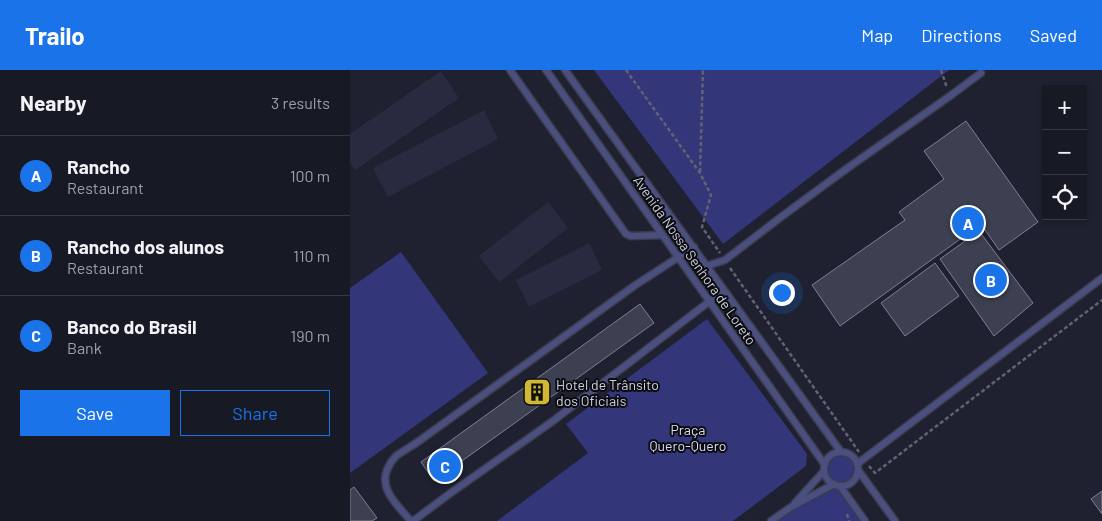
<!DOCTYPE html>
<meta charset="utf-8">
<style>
body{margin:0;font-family:Barlow,sans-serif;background:#20222d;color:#f1f3f6}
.controls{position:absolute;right:15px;top:15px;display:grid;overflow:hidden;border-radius:0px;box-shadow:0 2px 8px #0003}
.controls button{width:45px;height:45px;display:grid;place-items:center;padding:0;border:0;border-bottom:1px solid #363842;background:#171925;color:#f1f3f6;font:25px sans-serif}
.you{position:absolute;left:431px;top:222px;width:18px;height:18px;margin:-12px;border:4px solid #fff;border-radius:50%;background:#1a73e8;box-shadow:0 0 0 8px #1a73e833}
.badge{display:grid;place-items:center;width:32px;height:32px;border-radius:50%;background:#1a73e8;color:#fff;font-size:16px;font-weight:700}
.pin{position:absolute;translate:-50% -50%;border:2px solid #fff;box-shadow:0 1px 5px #0006}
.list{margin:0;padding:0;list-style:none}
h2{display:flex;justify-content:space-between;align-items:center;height:65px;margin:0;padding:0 20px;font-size:21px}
h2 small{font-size:16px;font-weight:400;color:#9ea0a7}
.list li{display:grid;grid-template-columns:32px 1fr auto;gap:15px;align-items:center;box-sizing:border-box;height:80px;padding:0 20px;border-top:1px solid #363842}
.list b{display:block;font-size:19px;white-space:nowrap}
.list p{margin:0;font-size:16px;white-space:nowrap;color:#9ea0a7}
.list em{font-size:16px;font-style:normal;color:#9ea0a7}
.actions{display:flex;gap:10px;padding:15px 20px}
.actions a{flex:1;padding:11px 0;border:1px solid #1a73e8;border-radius:0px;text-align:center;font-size:18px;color:#1a73e8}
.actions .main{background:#1a73e8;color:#fff}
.icon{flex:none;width:28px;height:28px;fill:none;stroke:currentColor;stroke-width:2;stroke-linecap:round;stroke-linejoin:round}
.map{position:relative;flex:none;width:752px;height:451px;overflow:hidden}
header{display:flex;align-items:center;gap:30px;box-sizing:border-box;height:70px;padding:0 25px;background:#1a73e8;color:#fff}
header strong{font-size:24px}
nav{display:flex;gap:28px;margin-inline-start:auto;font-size:18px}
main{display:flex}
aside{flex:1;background:#171925}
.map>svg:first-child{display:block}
</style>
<header>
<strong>Trailo</strong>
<nav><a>Map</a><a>Directions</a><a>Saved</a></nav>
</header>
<main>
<aside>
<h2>Nearby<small>3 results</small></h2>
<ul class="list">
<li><span class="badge">A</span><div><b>Rancho</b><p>Restaurant</p></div><em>100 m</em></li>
<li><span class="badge">B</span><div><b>Rancho dos alunos</b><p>Restaurant</p></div><em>110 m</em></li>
<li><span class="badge">C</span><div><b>Banco do Brasil</b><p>Bank</p></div><em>190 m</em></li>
</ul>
<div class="actions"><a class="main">Save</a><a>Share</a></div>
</aside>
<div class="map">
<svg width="752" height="451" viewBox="0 0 752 451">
<rect width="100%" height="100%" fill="#1f2131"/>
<!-- built -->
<path fill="#282b40" d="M91 1 109 28 5 100 0 93V64Z
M134 40 148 69 38 127 23 98Z
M198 132 218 158 149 212 129 186Z
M239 173 252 200 179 237 166 210Z"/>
<!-- green -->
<path fill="#34367a" d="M244 0H599L373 174Z
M51 182 138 303 0 403V218Z
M357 249 457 384 456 396 383 451H147L238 383 216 354Z
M478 399a13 13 0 1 1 26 0a13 13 0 1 1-26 0Z
M490 416 515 451H421L441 437Z"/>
<!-- building -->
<path fill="#3d4051" stroke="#7d8093" d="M616 51 688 152 649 180 631 154 490 256 462 215 555 150 549 142 594 109 574 81Z
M629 161 683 233 644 266 590 189Z
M585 193 609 226 555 266 531 233Z
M290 234 304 253 84 411 71 392Z
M4 417 27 448 22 451H0V420Z
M752 421V444L741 429Z"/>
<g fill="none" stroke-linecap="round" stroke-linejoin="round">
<!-- lane casing -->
<g stroke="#3b3d4c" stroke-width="9">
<path id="lane" d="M160 0 276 164 281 166 312 165
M196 0 475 395
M215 0C307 127 398 255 491 382
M357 196 375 190 431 147 499 97 600 26 631 3
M474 399a17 17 0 1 1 34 0a17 17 0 1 1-34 0Z
M507 394 752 208
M508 400 545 451
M490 416 515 451
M445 433 474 401
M61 451C49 437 29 420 37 400 39 395 42 390 46 386 53 381 62 376 69 371L284 216 344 177
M63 451 102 422 203 351 373 221
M421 451 441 437 484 414"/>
</g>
<!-- path -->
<path stroke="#616371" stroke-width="2.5" stroke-dasharray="4 2.5" stroke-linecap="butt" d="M276 0 350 103 361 125 352 157 370 183
M591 0 597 18
M350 102 353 0
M380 198 509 382
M519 396 525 403 752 230
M497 444 499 451"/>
<!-- lane -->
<use href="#lane" stroke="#4a4f7f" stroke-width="6"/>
</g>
<!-- icons -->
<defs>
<g id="building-square" transform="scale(1.4375)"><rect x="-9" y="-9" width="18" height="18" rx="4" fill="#d0b836" stroke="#0b0c12"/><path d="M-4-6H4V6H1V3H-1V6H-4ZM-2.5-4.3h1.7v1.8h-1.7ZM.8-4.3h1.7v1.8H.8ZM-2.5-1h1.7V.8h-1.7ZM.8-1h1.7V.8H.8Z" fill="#111"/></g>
</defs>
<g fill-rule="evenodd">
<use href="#building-square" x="187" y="322"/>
</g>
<g text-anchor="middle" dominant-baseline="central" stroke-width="4" stroke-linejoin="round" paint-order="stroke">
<!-- street labels -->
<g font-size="14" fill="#ced0db" stroke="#0b0c12">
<text transform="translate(345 190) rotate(55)">Avenida Nossa Senhora de Loreto</text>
</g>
<!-- poi labels -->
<g font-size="14" fill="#ced0db" stroke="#0b0c12" text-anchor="start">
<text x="206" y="314">Hotel de Trânsito<tspan x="206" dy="16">dos Oficiais</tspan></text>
</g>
<!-- park labels -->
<g font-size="14" fill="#d8dcf1" stroke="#0b0c12">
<text x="338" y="359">Praça<tspan x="338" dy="16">Quero-Quero</tspan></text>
</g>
</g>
</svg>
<div class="controls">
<button>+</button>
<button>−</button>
<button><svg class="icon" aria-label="locate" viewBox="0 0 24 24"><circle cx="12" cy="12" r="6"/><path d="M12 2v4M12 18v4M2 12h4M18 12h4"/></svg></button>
</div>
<div class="you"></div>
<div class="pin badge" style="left:618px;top:153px">A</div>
<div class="pin badge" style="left:641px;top:210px">B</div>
<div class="pin badge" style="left:95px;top:396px">C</div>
</div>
</main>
